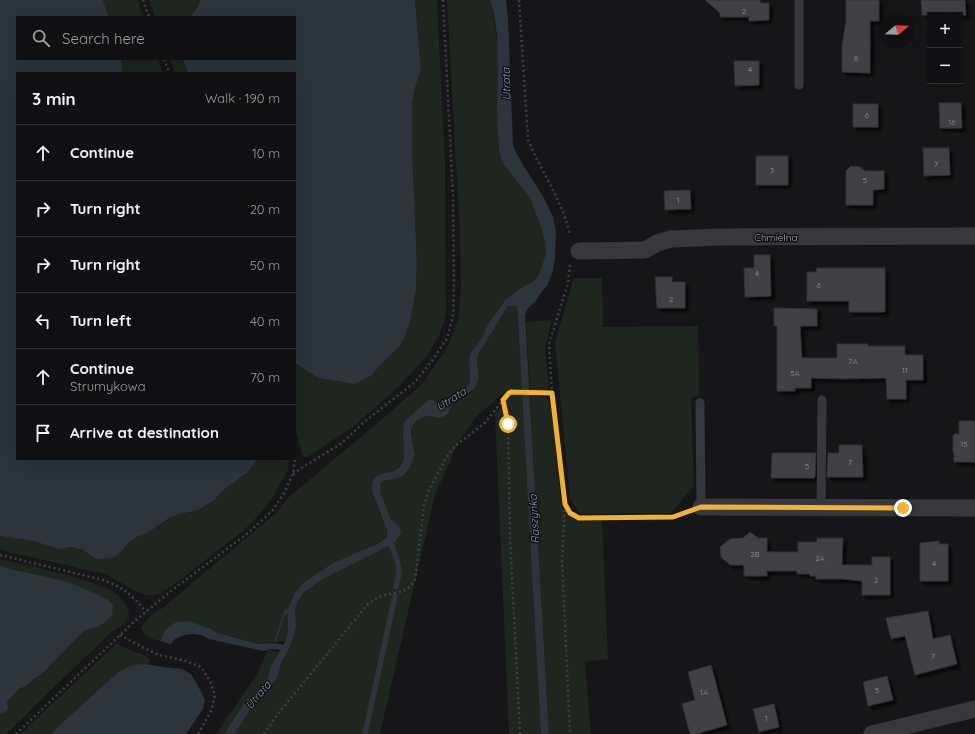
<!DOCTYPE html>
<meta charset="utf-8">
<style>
body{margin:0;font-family:Quicksand,sans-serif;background:#1e1e20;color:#f1f3f6}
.controls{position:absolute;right:12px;top:12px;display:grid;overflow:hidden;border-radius:0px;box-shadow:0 4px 16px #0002}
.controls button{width:36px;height:36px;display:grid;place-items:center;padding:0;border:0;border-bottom:1px solid #303032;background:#101012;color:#f1f3f6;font:20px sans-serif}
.compass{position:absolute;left:879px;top:12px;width:36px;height:36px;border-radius:50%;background:#101012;box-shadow:0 4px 16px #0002;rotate:71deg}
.stop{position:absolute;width:12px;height:12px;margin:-9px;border:3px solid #f2b134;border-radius:50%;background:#fff}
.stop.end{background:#f2b134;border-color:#fff;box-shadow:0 1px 4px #0008}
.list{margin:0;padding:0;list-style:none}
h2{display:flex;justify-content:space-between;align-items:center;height:52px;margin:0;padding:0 16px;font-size:17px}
h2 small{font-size:13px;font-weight:400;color:#9c9d9f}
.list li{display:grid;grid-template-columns:26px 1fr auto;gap:12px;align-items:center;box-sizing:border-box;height:56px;padding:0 16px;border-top:1px solid #303032}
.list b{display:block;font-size:15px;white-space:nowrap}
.list p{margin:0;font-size:13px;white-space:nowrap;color:#9c9d9f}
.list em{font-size:13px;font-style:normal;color:#9c9d9f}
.icon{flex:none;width:22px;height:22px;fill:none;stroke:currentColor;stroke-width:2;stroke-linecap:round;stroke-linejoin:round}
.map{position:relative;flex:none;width:975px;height:734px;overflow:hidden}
.search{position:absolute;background:#101012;box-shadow:0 4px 16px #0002;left:16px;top:16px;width:280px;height:44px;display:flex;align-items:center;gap:10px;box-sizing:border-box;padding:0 14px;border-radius:0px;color:#9c9d9f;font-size:15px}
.panel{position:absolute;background:#101012;box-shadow:0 4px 16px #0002;left:16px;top:72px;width:280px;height:388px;border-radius:0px}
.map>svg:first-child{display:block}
</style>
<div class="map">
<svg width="975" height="734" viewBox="0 0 975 734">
<defs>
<filter id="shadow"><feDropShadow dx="3.5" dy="3.5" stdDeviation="1" flood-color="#0009"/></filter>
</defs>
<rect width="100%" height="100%" fill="#161618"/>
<!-- green -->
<path fill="#1e261f" d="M103 0H138L144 17H110L107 13Z
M149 0H200L199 4 191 17H155Z
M415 0H437L445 163 446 315 439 336 426 357 398 387 354 426 306 458 302 455 295 428V363L310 373 319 378 354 384 371 376 384 361 400 346 405 336 410 323 416 289 417 263 412 149V104L415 88 421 69Z
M447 0H490C502 48 498 100 499 149L502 162 530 198 541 227 545 242 546 253 541 269 537 277 533 282 522 287 505 300 488 324 481 339 473 350 469 368 470 373V381L466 387 451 400C448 401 444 402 441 402 434 402 436 398 427 401L404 422C404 426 403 430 403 434 403 443 406 453 402 462 400 469 395 471 388 473 383 474 377 474 374 478 366 488 383 520 387 531 387 537 384 540 379 543L333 563 304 582 295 593 288 608 285 610 283 614 274 642 259 644 218 633 211 629 165 630 160 641C152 639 145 637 141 629 145 618 154 614 164 607L277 512 289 497 381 420 421 385 446 350 458 320 461 290 460 232Z
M121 59H158L163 73H122Z
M170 59H183L188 73H175Z
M574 278H602L603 327 698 326 699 395 691 398 694 486 671 513 581 514 570 500 555 342Z
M508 306H517L522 389 507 390 475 418 459 441 435 495 380 734H235L254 703 274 682 281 663 289 649 294 636 296 626 295 610 297 603 303 593 321 580 368 556 392 545C399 540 400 535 399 527 395 524 392 521 390 518 385 511 380 492 380 484L383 481H388L415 450C411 438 407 425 421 418 424 417 427 415 430 416 434 416 437 419 442 417 449 415 448 408 453 403 456 399 462 398 466 396 472 393 477 385 479 379L477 360 479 353Z
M552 320 546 342 545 350 549 387 544 391 530 390 526 322Z
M510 395H523L541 734H509L495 415Z
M530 395C538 396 545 396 551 403L561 502C569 524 582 522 602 520L608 659 585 662 591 734H549Z
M258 459H289L288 470 271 500 256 518 243 531 180 580 160 594 146 595 137 592 106 574 0 550V536L33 541 59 549 72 547 83 550 96 559 121 552 123 548 129 542 137 537 152 530 169 518 179 514 196 511 213 501 225 489 248 472Z
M0 559C33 567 67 573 98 585 105 588 115 591 120 597 123 600 125 604 127 607 133 621 122 626 111 632L6 734H0V713H2L8 707 7 702 19 689 26 686 35 678 42 674 84 631 100 626 108 620 19 571 0 566Z
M288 611V628L285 642 280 641 276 642 284 617Z
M116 644 150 658 149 665 144 664 117 673 50 734H20Z
M268 650H272L279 652 270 668 267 682 247 699 224 734H216L257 674Z"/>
<!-- water -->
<path fill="#2c353c" d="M0 0H103L107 13 110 17H17V59H121L122 73H17V459H258L248 472 225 489 213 501 196 511 179 514 169 518 152 530 137 537 129 542 118 555 111 558 96 559 83 550 72 547 59 549 33 541 0 536Z
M200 0H415L421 69 415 88 412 104V149L417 263 416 289 410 323 405 336 400 346 384 361 371 376 354 384 319 378 310 373 295 363V73H188L183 59H295V17H191L199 4Z
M490 0H506L508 18 513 145 516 152 523 165 544 198 553 217 556 231 555 259 552 274 547 286 542 291 535 302 528 308 525 315 549 734H541L518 319 517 306H508L479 353 477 360 479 379 475 388 467 395 453 402 448 413 444 417 439 418 430 416H426L416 421 411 429V434L415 454 410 467 404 475 398 478 383 481 380 484 381 494 390 518 400 528 401 533 395 543 321 580 303 593 297 603 295 610 296 626 294 636 289 649 281 663 278 675 274 682 254 703 235 734H224L247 699 267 682 270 668 285 642 287 634 288 628V612L284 617 276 642H274L283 614 285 610 288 608 295 593 304 582 333 563 379 543 387 537V531L373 494C371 486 371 479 378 475 384 473 391 473 396 470 408 463 403 446 403 434 403 430 404 426 404 422L427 401C435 398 434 402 441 402 444 403 448 401 451 400L466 387 470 381V373L469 368 470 354 481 339 488 324 505 300 522 287 533 282 537 277 541 269 546 253 545 242 541 227 530 198 502 162 499 149 497 108 498 69 497 35 494 15Z
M0 566 19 571 68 582 99 595 108 600 112 604 113 607 112 615 108 620 100 626 84 631 42 674 35 678 26 686 19 689 7 702 8 707 7 711 2 713H0Z
M188 621 211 629 218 633 240 639 259 644 271 643 268 650 263 651 209 639 201 635 193 634 184 635 175 639 171 644 160 641 165 630 176 622Z
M144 664 163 667 182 669 191 674 196 682 205 700 203 709 186 734H50L117 673 132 665Z"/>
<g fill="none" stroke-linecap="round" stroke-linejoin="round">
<!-- stream -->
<path stroke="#2c353c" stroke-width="5.5" d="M390 541 398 563 399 573 396 587
M263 647 274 646 285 648
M365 734 395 596"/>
</g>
<!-- building -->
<path fill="#404145" stroke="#303034" filter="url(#shadow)" d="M705 0H760V3H769V20L749 21V17H720V13Z
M846 0H879V21H870V73L842 72V45L846 21Z
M921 0H965L966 15H922Z
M734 61H759V85L735 86Z
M939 103H961L962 128H940Z
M853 104H878V127H853Z
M923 148H949L950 175 924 176Z
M756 156H788V185H756Z
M851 166 860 167 865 171H884V189L873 190V205H846V171Z
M690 190 691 209 665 210 664 191Z
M754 255H770L771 296 745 297 744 268H754Z
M817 268H885V312H849V301H807V272H816Z
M655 277H672V282H685V308H657Z
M774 308 817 309V326H800L802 358H837V344H868V346H905V355H923V380H906V399H887L886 378 843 379 811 378V388H795V391H777V326H774Z
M959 421H975V462H954V452H953V436L954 434H959Z
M839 445H862L863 477H827L828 453H839Z
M772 453H816L815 477H814V478H771Z
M750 532 758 538H767V552H798V542H817V538H843L842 565H872V557H890V595H862V581L842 579H816V576H810V574H797V571H767V576H744V565H730L721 557 720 547 730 539 743 538Z
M939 541V544H948V581H920V543Z
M928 611 933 639 950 635 957 664 915 675 905 636 891 639 886 618Z
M711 665 727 725 696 734H690L682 704 695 700 688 672Z
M887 676 893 700 868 706 863 682Z
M774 704 779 727 759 732 753 709Z"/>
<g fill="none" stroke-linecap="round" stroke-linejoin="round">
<!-- path -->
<path stroke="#3d3f44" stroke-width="2.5" stroke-dasharray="2 3" stroke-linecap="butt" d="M143 0 149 17
M519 0 528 140C538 164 553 187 563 212 566 220 569 228 570 236
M164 59 169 73
M570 265 568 283 549 344 552 393 565 504 570 513 579 518 673 517 685 513
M293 474 303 467 342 443 364 422 415 382 432 361 447 338 453 317 454 288 453 196 443 0
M565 505 562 561 570 734
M0 555 103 580C124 588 131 594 146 612
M120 635 142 647 159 655 186 661 201 667 210 681 215 695 211 711 198 734
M16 734 136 620 171 591 248 533 272 511 284 493 293 474 295 459
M264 734 277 715 368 604C373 601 377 597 382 596 397 591 407 595 415 579L424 506 428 492 446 458 455 446 485 423 503 400
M520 734 510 538 508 424 503 400 509 393 511 392 552 393"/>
<!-- service -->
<path stroke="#37383d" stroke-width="9" d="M799 85V0
M700 403 701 507
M821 507 822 400"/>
<!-- minor -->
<path stroke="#37383d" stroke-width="17" d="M579 251 645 250 657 243 671 239 720 237 975 236
M701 507 975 508
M872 734 975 709"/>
</g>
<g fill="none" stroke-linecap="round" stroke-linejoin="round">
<!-- route -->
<path stroke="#f2b134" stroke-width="5" d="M508 424 503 400 509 393 511 392 552 393 565 504 570 513 579 518 673 517 701 507 903 508"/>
</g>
<g text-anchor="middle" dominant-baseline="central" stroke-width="3" stroke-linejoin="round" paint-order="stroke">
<!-- number labels -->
<g font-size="8" fill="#8e929b">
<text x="744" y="11">2</text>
<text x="856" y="58">8</text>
<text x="750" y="69">4</text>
<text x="867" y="115">6</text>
<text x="952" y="122">16</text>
<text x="936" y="164">7</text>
<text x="772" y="170">3</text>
<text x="865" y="180">5</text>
<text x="678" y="200">1</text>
<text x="757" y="273">4</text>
<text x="819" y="285">6</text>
<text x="671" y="299">2</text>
<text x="853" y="361">7A</text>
<text x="905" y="370">11</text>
<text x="795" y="373">5A</text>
<text x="964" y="444">15</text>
<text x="850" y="462">7</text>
<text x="807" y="466">5</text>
<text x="755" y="554">2B</text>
<text x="820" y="558">2A</text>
<text x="934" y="563">4</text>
<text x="876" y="580">2</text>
<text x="933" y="656">7</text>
<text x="877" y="690">5</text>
<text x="704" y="692">1A</text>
<text x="766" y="718">1</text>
</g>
<!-- street labels -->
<g font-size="10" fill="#a8adb8" stroke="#111113">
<text x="776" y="237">Chmielna</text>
</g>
<!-- water labels -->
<g font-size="11" font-style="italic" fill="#7f9bb3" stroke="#111113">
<text transform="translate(506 84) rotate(-92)">Utrata</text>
<text transform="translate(451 399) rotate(-33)">Utrata</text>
<text transform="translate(534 519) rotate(-93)">Raszynka</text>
<text transform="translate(258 695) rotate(-50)">Utrata</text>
</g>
</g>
</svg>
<div class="controls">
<button>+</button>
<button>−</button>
</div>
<svg class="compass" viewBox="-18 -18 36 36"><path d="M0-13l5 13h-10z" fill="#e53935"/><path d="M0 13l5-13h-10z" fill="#9c9d9f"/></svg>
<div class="stop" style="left:508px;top:424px"></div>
<div class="stop end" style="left:903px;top:508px"></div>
<div class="search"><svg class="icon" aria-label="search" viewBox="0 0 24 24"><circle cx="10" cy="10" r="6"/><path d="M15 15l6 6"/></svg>Search here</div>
<section class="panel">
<h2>3 min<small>Walk · 190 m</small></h2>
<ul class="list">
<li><svg class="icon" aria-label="ahead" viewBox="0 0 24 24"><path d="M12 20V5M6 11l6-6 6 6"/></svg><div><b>Continue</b></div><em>10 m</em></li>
<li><svg class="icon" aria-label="right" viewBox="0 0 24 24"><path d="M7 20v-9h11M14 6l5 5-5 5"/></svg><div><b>Turn right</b></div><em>20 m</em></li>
<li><svg class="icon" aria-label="right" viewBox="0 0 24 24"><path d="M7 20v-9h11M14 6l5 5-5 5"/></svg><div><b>Turn right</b></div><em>50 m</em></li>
<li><svg class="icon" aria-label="left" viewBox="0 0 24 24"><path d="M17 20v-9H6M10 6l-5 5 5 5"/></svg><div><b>Turn left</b></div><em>40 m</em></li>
<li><svg class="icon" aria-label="ahead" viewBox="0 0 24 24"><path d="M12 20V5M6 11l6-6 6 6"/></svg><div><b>Continue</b><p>Strumykowa</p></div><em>70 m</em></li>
<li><svg class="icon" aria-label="arrive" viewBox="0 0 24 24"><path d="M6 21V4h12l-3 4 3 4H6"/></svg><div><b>Arrive at destination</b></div></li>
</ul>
</section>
</div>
